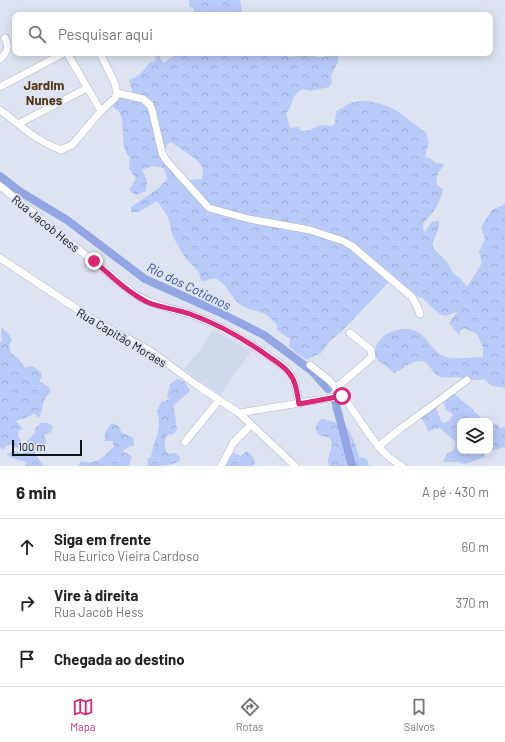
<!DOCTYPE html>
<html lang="pt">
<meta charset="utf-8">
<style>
body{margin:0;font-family:Barlow,sans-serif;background:#f6f6f6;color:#222}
.controls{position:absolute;right:12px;bottom:12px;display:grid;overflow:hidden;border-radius:8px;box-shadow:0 2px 10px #0003}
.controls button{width:36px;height:36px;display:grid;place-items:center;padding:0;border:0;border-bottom:1px solid #e0e0e0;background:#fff;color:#222;font:20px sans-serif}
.scale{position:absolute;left:12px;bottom:10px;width:70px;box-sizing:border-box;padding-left:4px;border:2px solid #111317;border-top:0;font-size:11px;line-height:14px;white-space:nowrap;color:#111317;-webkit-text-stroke:3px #dde3f1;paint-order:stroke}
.stop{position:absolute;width:12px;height:12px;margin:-9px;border:3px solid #db2777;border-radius:50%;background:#fff}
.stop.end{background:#db2777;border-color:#fff;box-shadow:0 1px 4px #0008}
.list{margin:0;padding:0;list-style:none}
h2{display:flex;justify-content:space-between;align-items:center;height:52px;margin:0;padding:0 16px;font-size:17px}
h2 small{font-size:13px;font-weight:400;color:#767676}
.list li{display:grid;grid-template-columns:26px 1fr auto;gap:12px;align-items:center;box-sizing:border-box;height:56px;padding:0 16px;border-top:1px solid #e0e0e0}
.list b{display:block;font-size:15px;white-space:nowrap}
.list p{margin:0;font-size:13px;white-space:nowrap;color:#767676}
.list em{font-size:13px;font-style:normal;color:#767676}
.icon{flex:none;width:22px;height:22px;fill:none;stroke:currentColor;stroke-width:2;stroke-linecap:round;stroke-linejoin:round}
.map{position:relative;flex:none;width:505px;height:466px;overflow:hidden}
.search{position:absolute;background:#fff;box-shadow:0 2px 10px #0003;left:12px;right:12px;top:12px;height:44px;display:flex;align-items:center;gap:10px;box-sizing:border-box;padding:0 14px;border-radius:8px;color:#767676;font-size:15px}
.sheet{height:220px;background:#fff}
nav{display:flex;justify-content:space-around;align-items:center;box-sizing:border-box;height:56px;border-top:1px solid #e0e0e0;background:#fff;font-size:11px;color:#767676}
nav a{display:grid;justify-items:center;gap:2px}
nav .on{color:#db2777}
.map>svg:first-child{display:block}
</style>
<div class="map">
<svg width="505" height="466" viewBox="0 0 505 466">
<defs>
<pattern id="forest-crowns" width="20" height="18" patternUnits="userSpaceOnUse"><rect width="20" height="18" fill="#b8caf8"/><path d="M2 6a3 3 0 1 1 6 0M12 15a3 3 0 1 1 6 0" fill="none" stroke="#9dadd4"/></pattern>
</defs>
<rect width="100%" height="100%" fill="#dde3f1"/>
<!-- built -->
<path fill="#ced7eb" d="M213 330 251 351 220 395 205 384 215 369 204 384 184 369 202 348Z"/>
<!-- forest -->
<path fill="url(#forest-crowns)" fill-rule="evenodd" d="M189 0H240L242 12 245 15H195L193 8 189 6Z
M156 53H165L160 54V58L164 63 175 55 186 53H285L289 57C293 57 294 56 298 55 303 54 306 56 310 54L317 57H325L329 53H339L338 62 331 75 332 83 329 87 310 91 302 89 294 96 290 108 286 114 290 128 298 127 301 131 310 130 321 125 333 126 335 123 336 111 351 103 359 101H368L384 105 396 110 426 133 429 142 425 157 430 158 436 163 444 164C440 172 435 173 437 185L443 189C440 203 434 213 423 223L424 232 432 222 439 221V226L433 243V248L447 262 453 273 460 278 467 287 482 263 479 252 485 239 481 227 492 210 505 204V388L492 386 484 379C473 382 464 377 453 377 448 377 443 378 438 376 431 372 428 359 419 361 410 362 401 370 394 373L385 365 378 361C377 359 375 355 375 352 375 335 399 326 413 330 427 334 432 353 446 357 458 360 472 357 483 357V347L477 334 464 328 460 331 459 335 449 323 457 313 455 312 446 316 441 315 422 298 411 294 408 288 395 282 392 274 386 271 390 281 342 331 330 341 320 354 311 357 307 360 296 353 289 346 290 339 277 330V326C265 308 256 314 241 305 231 299 229 286 218 280 212 276 207 282 201 281L199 272 186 259 173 237 168 217 157 201 139 212H131V207L159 188 167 179 164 168 153 166 142 170 147 180 146 191 136 195 129 190 136 178 129 169 130 158C118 145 127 125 119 112 117 110 114 108 112 106L122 96 131 97 132 90 129 81C133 78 136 77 140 74 147 69 145 63 155 61ZM171 142 198 161 203 168 202 179 181 181 163 152 168 144Z
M2 328 9 334 12 340 9 346 11 353 19 359 25 368 32 366 41 372 42 377 39 381 49 387 51 391C46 396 43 401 42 408 41 412 41 414 39 418L34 413 30 416 16 421 23 429 19 430 18 436 22 442V447L20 449 11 445 6 446 3 450 0 447V342L2 341 1 333Z
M177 379 185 382 190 391 173 406C176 413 175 421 177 429L174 434 167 435C164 442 164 447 168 454L175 453 180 457V461C170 466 160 466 148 466L147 459 151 457C154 437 163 431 157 411L161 402 170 399 167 397 170 384Z
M455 394 461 400 469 406 484 421H460V451H490L485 454 483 458H481L469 463 463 464 457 462H444L443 461 448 453 454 450 456 442 440 428 432 429 429 432 420 415 434 403 441 421 443 423C449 422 451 419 453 414L446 410 444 403 449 396Z
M322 419 332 421 342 426 344 422 355 443 359 457 367 459 369 466H329C325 455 336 447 330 439 328 436 324 437 321 436 319 435 316 430 315 429L319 421Z
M41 423H48L53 426 51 432 44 435 46 441 43 450H35V454L44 466H25L26 462 12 458 7 454 13 451 26 453 28 446 27 441 35 433V428Z
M112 423 119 426 121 432 133 438 134 445 129 447 122 452 126 453 132 457 129 466H78L81 461C98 466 103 457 114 446L112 441H105C104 433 106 429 112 423Z
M490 423 496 424 500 428 505 427V447L490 451Z
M247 451 254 458 255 464 252 466H223L232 452 241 456Z"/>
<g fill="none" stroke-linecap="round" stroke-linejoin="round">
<!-- river -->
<path stroke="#91a6e2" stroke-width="8" d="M0 176 19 191 67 220 145 279 219 312 264 335 312 371 328 389
M335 401 352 466"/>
<!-- minor casing -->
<g stroke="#afb4c2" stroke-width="8">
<path id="minor" d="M67 53 101 111
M100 53 115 84 117 93
M0 59C7 53 10 47 5 38
M0 87 64 53
M0 110C22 126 34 140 61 150L72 145 101 111 115 98 117 93 143 99 150 105 152 110 162 153 166 160 209 208 249 219 310 230 343 241 352 246 412 297 417 306 420 314
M18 124 87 88
M0 186 134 294C154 306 168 307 189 314 217 323 243 339 267 355 275 360 283 365 289 372 296 381 297 393 299 404
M0 258 95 321 149 350 160 358 198 386 239 413 295 466
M310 365 329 380 339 391
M336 388 372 357 371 350 350 333
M239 413 342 396C362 419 374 451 402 466
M185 442 219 400
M378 447 400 429 467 380
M221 466 234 442 251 425"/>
</g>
<!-- minor -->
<use href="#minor" stroke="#fff" stroke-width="7"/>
</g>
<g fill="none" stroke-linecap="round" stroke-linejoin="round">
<!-- route -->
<path stroke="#db2777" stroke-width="5" d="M94 261C110 275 127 292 147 302 161 308 176 309 190 314 218 324 244 339 268 356 275 361 284 366 289 373 296 381 297 393 299 404L342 396"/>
</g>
<g text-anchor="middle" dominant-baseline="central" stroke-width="4" stroke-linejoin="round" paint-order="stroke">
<!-- street labels -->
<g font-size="12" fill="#111317" stroke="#dde3f1">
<text transform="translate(46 223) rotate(39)">Rua Jacob Hess</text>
<text transform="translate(122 337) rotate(31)">Rua Capitão Moraes</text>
</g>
<!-- neighbourhood labels -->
<g font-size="13" font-weight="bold" fill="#503615" stroke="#dde3f1">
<text x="44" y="85">Jardim<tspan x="44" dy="15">Nunes</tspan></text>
</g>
<!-- water labels -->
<g font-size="13" font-style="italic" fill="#384e95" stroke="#dde3f1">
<text transform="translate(189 286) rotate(26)">Rio dos Cotianos</text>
</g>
</g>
</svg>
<div class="controls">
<button><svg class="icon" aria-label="layers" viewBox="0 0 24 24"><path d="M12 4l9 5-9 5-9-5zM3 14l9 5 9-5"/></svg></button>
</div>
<div class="scale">100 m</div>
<div class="stop" style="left:342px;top:396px"></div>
<div class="stop end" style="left:94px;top:261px"></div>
<div class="search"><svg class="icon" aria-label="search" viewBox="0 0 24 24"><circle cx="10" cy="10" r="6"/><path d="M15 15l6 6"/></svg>Pesquisar aqui</div>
</div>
<section class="sheet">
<h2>6 min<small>A pé · 430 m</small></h2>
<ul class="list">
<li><svg class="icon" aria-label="ahead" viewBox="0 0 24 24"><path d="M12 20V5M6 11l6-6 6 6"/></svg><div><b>Siga em frente</b><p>Rua Eurico Vieira Cardoso</p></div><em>60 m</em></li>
<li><svg class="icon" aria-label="right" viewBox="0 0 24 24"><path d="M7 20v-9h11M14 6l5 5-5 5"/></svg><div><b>Vire à direita</b><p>Rua Jacob Hess</p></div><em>370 m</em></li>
<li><svg class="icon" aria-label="arrive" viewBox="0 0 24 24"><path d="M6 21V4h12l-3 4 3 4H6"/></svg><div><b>Chegada ao destino</b></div></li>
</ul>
</section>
<nav>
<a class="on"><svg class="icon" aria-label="map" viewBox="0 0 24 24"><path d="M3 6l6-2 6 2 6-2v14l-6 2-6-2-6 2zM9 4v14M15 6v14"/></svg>Mapa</a>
<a><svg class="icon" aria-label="directions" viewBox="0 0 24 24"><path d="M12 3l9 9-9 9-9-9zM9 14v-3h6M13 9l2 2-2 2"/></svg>Rotas</a>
<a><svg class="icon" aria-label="saved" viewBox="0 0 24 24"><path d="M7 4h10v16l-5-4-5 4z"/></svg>Salvos</a>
</nav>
